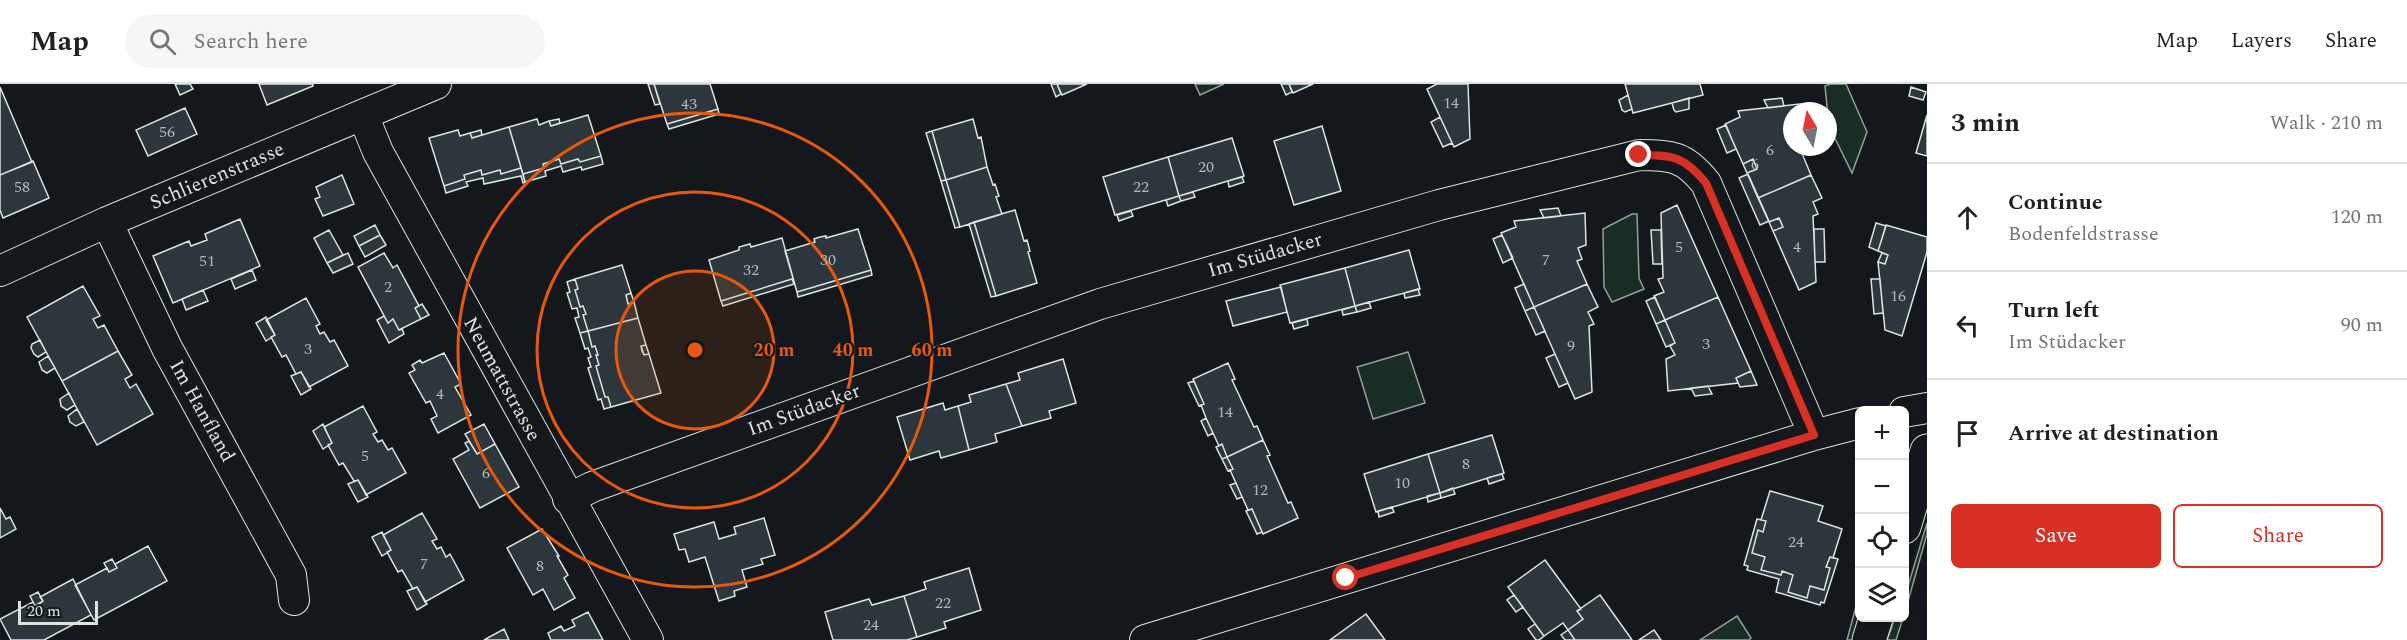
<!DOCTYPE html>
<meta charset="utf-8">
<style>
body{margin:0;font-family:Spectral,serif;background:#f6f6f6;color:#202124}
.controls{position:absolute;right:18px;bottom:18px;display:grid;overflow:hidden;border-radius:9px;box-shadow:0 2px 4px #0004}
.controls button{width:54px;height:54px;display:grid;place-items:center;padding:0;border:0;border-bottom:2px solid #e0e0e0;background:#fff;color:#202124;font:30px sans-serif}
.compass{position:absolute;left:1783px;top:18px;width:54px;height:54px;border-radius:50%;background:#fff;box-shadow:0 2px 4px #0004;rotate:350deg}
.scale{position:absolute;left:18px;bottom:15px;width:80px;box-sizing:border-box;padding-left:6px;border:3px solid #d8e6dc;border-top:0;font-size:16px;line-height:21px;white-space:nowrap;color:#d8e6dc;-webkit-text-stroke:4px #14181c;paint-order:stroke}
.stop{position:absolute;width:18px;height:18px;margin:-14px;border:4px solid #d93025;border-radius:50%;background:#fff}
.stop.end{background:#d93025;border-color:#fff;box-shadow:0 2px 6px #0008}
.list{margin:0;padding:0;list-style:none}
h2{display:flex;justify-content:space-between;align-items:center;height:78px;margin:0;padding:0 24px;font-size:26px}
h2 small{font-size:20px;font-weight:400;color:#757577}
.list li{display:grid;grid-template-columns:39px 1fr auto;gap:18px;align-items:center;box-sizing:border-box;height:108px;padding:0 24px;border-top:2px solid #e0e0e0}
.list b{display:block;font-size:22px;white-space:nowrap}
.list p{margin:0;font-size:20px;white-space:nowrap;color:#757577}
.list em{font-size:20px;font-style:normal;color:#757577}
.actions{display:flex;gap:12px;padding:18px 24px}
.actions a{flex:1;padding:14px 0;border:2px solid #d93025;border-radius:9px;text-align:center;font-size:21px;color:#d93025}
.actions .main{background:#d93025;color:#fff}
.icon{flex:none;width:33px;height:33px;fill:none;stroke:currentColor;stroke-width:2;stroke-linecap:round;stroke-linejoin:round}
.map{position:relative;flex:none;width:1927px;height:556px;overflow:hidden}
header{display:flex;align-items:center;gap:36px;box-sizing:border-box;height:84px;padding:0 30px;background:#fff;border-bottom:2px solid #e0e0e0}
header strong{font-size:28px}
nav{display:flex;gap:33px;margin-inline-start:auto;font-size:21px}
.search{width:420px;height:54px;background:#f6f6f6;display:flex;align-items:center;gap:15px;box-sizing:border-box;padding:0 21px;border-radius:33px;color:#757577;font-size:22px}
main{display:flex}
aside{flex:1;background:#fff}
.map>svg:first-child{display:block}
</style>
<header>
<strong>Map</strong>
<div class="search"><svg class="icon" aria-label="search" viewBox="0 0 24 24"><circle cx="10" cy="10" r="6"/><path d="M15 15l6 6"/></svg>Search here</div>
<nav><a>Map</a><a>Layers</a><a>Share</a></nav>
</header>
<main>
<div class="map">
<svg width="1927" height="556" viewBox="0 0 1927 556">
<rect width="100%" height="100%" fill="#14181c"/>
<!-- green -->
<path fill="#1a2d24" stroke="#939e99" stroke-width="1.5" d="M1195 0H1224L1200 11Z
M1830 0H1846L1867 48 1852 89 1829 42 1825 2Z
M1632 130H1637L1639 194 1644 205 1612 218 1604 203 1603 145Z
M1408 268 1425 319 1373 335 1357 283Z
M1927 439V450L1905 528V512Z
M1859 511V530L1853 556H1847Z
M1737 532 1751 554 1749 556H1700Z
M1895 534H1903L1896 556H1887Z"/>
<!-- building -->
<path fill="#2c363c" stroke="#d8e6dc" stroke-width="1.5" d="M175 0H190L193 5 180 11Z
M259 0H313V2L267 21Z
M648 0H654L660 20 655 21Z
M654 0H710L718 25 667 40Z
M1051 0H1057L1061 10 1056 13Z
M1057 0H1087L1062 11Z
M1281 0H1289L1292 8 1286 11Z
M1289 0H1313L1293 9Z
M1437 0H1468L1470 55 1454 63 1427 5Z
M1625 0H1700L1703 11 1633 29Z
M0 3 32 78 0 91Z
M1911 3 1926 8 1923 16 1909 12Z
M1628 11 1632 25 1625 28 1622 26 1619 16Z
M1689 14V25L1676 28 1674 26 1672 19Z
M1782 14 1784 22 1768 24 1764 16Z
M1808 19 1809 27H1792V63H1805L1806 65 1801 67 1811 91 1758 114 1747 89 1757 85 1753 75 1743 80 1725 40 1740 33 1738 27Z
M185 24 197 50 148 72 136 46Z
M718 25 719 30 669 45 667 40Z
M588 31 601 72 580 78 578 75 561 80 559 75 543 80 544 84 523 90 509 43 537 35 539 41 549 37 551 42Z
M1927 31V72L1916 69Z
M1440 33 1452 59 1443 63 1431 38Z
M559 35 560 39 551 42 549 37Z
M973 35 978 54 981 53 987 83 946 96 932 47Z
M1726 41 1736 65 1727 69 1717 45Z
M1322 42 1341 107 1294 121 1274 57Z
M509 43 521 84 501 90 500 86 482 91 481 86 464 91 465 95 444 102 429 54 458 46 460 52 470 49 472 54Z
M481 46 482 51 472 54 470 49Z
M932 47 946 96 941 97 926 49Z
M1232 54 1244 92 1179 112 1168 73Z
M601 72 603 80 582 86 581 83 563 88 561 82 545 87 546 92 525 98 523 90 544 84 543 80 559 75 561 80 578 75 580 78Z
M1168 73 1179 112 1115 131 1103 93Z
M1753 75 1757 85 1747 89 1743 80Z
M33 77 49 114 3 134 0 126V91Z
M987 83 993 101 995 100 999 112 996 113 1002 130 960 143 946 96Z
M521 84 525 98 523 99 521 92 484 100 483 94 466 98 468 102 446 109 444 102 465 95 464 91 481 86 482 91 500 86 501 90Z
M1748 90 1769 137 1760 141 1739 94Z
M342 91 354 120 323 132 315 115 320 113 316 103Z
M1811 91 1822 114 1813 118 1818 130 1813 132 1816 198 1799 206 1773 147 1783 143 1781 138 1779 134 1769 138 1758 114Z
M1242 93 1244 98 1229 103 1228 97Z
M946 96 960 143 955 144 941 97Z
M1193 108 1195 113 1181 117 1179 112Z
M1179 112 1181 117 1168 122 1166 116Z
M1677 121 1718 213 1665 236 1654 212 1664 208 1658 195 1663 194 1661 129Z
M1558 124 1561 132 1544 134 1540 126Z
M1015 126 1024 157 1027 156 1030 167 1028 168 1037 199 996 212 974 138Z
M1131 127 1133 132 1119 137 1117 131Z
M1585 129 1586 161 1578 164 1582 175 1577 177 1587 200 1534 223 1501 149 1516 143 1514 137Z
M1779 134 1783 143 1773 147 1769 138Z
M240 135 260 182 173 219 153 172 189 157 191 162 207 156 205 150Z
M974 138 996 212 991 213 969 140Z
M1876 139 1886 142 1878 167 1869 163Z
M375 141 380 151 359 162 354 152Z
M1886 141 1927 153V168L1902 252 1885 246 1878 178 1885 180 1888 171 1878 167Z
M858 145 871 186 797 208 785 167 815 158 814 155 820 153 826 152V154Z
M1814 145H1824L1825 178H1815Z
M329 146 343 171 327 179 314 154Z
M1651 146H1661L1662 180H1653Z
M380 151 386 161 365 173 359 162Z
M1502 151 1513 174 1503 179 1493 155Z
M782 154 795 201 792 195 721 217 709 176 739 166V163L750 160 751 163Z
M1409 166 1420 205 1355 222 1345 184Z
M348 169 353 180 333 189 327 179Z
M384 169 393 184 397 181 419 222 415 224 421 235 399 246 393 235 388 239 358 183Z
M1882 169 1888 171 1885 180 1878 178Z
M622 181 631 209 626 211 627 216 628 220 634 218 638 234 588 247 583 231 586 230 583 222 580 223 575 206 578 205 575 195Z
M1345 184 1355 222 1290 239 1280 201Z
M252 186 256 196 235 205 231 195Z
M871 186 872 191 798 213 797 208Z
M575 195 578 205 575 206 580 223 583 222 586 230 583 231 588 247 580 249 575 234 579 233 577 224 572 225 567 209 570 208 567 198Z
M792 195 794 200 723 222 721 217Z
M1871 195H1880L1883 229 1874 230Z
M1524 200 1534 223 1525 227 1515 204Z
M1587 200 1598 223 1588 228 1594 240 1589 242 1592 308 1575 315 1534 223Z
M83 202 100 232 93 235 98 244 104 241 118 267 62 297 27 233Z
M1281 203 1287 228 1233 242 1226 217Z
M1418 205 1420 211 1405 214 1404 209Z
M203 206 208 217 186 226 182 215Z
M631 209 634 218 628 220 626 211Z
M1655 213 1665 236 1656 240 1646 217Z
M1718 213 1751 287 1736 294 1738 299 1668 307 1666 275 1675 271 1670 262 1675 259 1665 236Z
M306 214 320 240 316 242 320 250 324 248 330 258 334 256 348 282 309 303 301 288 296 290 286 271 282 273 271 253 275 251 266 236Z
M1369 218 1371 224 1357 228 1355 222Z
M422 220 429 231 421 235 415 224Z
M1355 222 1357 228 1343 231 1342 226Z
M1534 223 1545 247 1536 251 1525 227Z
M384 232 388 239 393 235 399 246 402 245 404 250 389 259 377 236Z
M266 233 275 251 266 257 256 239Z
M638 234 646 261 641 262 642 267 644 271 649 270 661 309 611 323 608 313H605L596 282 599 281 596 271H598L595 262 592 263 588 247Z
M1307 235 1308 241 1294 245 1292 239Z
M1665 236 1675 259 1666 263 1656 240Z
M588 247 592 263 595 262 598 271H596L599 281 596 282 605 313H608L611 323 604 325 601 315 598 316 588 284 591 283 588 274 591 273 588 264 585 265 580 249Z
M40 256 46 268 38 273 34 270 31 264 32 260Z
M646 261 649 270 644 271 641 262Z
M118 267 132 291 125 295 130 304 136 300 153 330 97 361 62 297Z
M444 269 461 300 455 303 471 331 438 349 431 335 437 332 430 317 426 319 409 289 415 286 412 281 420 276 422 279Z
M1555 270 1568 299 1559 303 1546 274Z
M48 272 55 284 47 289 42 286 39 278Z
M1063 275 1076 319 1049 327 1051 334 1022 342 1006 300 1020 296 1018 289Z
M1228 279 1235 295 1232 296 1254 343 1257 342 1263 356 1227 373 1222 360 1219 362 1206 334 1201 321 1204 320 1193 295Z
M1751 287 1757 301 1740 303 1736 294Z
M301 288 311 305 301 311 291 292Z
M1194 297 1204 320 1199 322 1188 299Z
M1006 300 1022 342 995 350 997 358 969 366 958 322 971 318 969 311Z
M1708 302 1712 310 1695 312 1691 304Z
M69 309 75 321 67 326 61 322 60 315Z
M943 319 945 326 958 322 969 366 941 374 939 367 910 376 897 333Z
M363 322 377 348 373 350 378 358 382 356 388 366 392 364 406 389 366 411 358 396 354 397 343 379 339 381 328 361 332 359 324 343Z
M77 325 84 338 76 342 70 338 68 332Z
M1206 334 1213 349 1208 352 1201 337Z
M323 340 332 359 323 365 313 347Z
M484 340 495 360 477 370 465 350Z
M1492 351 1504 389 1440 409 1428 370Z
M1263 356 1270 371 1267 372 1288 419 1291 418 1298 434 1263 450 1252 425 1248 426 1230 386 1233 385 1227 373Z
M469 357 477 370 495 360 519 403 480 424 453 375 469 366 465 359Z
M1222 360 1227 373 1222 375 1216 363Z
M1428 370 1440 409 1376 428 1364 390Z
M1227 373 1233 385 1228 387 1222 375Z
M1502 390 1504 395 1489 400 1487 394Z
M358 396 368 413 358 418 348 400Z
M1236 399 1242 413 1237 415 1230 401Z
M1453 404 1455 410 1441 414 1440 409Z
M1770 407 1823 422 1818 437 1842 445 1833 474 1830 473 1826 483 1830 484 1824 506 1810 502 1807 514 1788 508 1793 491 1782 487 1781 491 1761 486 1765 473 1752 469 1758 446 1763 448 1766 437 1761 436Z
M1440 409 1441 414 1428 418 1427 412Z
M1392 423 1394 428 1379 433 1378 427Z
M0 424 6 435 10 433 16 445 0 454Z
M1252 425 1262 448 1257 450 1246 427Z
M422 429 437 455 432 457 437 465 441 463 446 473 450 470 464 496 425 518 417 503 413 505 402 486 398 488 387 468 391 466 383 451Z
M764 434 775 471 761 475 763 480 742 486 747 503 734 507 735 512 719 517 705 473 689 478 685 465 679 466 674 450 714 438 719 455 736 450 734 443Z
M1757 435 1766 437 1763 448 1758 446 1752 469 1765 473 1761 486 1781 491 1782 487 1793 491 1788 508 1807 514 1810 502 1824 506 1830 484 1826 483 1830 473 1838 475 1824 519 1821 518 1820 521 1776 508 1779 495 1747 486 1748 482 1744 481Z
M542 445 559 472H557L568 491 564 494 575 514 554 526 543 505 533 511 507 464Z
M382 448 391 466 382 472 372 453Z
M148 462 167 497 94 536 75 501 107 484 109 488 117 484 115 480Z
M112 475 117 484 109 488 104 479Z
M1545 476 1581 525 1577 527 1583 535 1568 546 1563 539 1544 552 1508 503Z
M969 484 981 526 944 538 946 544 917 553 904 512 926 505 924 498Z
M73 495 91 531 44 556H11L0 535 33 518 35 522 39 520 43 517 40 513Z
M417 503 427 520 417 526 407 507Z
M38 508 43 517 35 522 30 512Z
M1514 511 1523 523 1516 528 1507 516Z
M1600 511 1630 553 1632 556H1575L1568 546 1583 535 1577 527Z
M904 512 917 553 907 556H833L825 528 869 515 872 521Z
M588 528 603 556H551L548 549 561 542 564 547 575 542 572 536Z
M1366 530 1385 556H1330Z
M1535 540 1544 552 1539 556H1536L1528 545Z
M504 545 509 556H484Z
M1568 546 1575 556H1565L1561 551Z
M1654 546 1661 556H1639Z"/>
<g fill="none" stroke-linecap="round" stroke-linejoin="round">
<!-- minor casing -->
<g stroke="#d8e6dc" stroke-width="32">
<path id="minor" d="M363 31 378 68 648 556
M107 138 167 264 291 491 294 516
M0 187 107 138 436 0
M1904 328 1927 324
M568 415 592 403 1100 220 1439 121 1639 71C1672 71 1684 72 1706 99L1814 351
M1145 556 1814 351 1860 339"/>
</g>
<!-- major casing -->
<g stroke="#d8e6dc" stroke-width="35">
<path id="major" d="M1904 443 1927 367
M1869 556 1876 534"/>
</g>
<!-- minor -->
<use href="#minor" stroke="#14181c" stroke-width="30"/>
<!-- major -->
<use href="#major" stroke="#14181c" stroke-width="33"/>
</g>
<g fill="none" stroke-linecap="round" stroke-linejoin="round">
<!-- route -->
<path stroke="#d93025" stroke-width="8" d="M1346 494 1814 351 1706 99C1684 72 1672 71 1639 71"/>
</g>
<!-- distance rings -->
<circle cx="695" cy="266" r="79" fill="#e8590c" fill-opacity=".12"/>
<g fill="none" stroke="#e8590c" stroke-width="3">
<circle cx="695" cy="266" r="79"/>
<circle cx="695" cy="266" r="158"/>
<circle cx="695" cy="266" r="237"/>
</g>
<g text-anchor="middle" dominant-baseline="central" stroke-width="4.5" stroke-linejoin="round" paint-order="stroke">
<!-- number labels -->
<g font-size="16" fill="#adbab4">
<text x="1451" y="19">14</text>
<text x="689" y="20">43</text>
<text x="167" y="48">56</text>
<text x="1770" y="66">6</text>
<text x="1755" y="80">6</text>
<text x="1206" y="83">20</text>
<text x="22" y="103">58</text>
<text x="1141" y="103">22</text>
<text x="1679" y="163">5</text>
<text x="1797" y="163">4</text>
<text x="828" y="176">30</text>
<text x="1546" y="176">7</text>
<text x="207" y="177">51</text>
<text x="751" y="186">32</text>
<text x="388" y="203">2</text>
<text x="1898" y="212">16</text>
<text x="1706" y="260">3</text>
<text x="1571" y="262">9</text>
<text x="308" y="265">3</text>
<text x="440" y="310">4</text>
<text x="1225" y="328">14</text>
<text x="365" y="372">5</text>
<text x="1466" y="380">8</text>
<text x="486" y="389">6</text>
<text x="1402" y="399">10</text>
<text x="1260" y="406">12</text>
<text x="1796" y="458">24</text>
<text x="424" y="480">7</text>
<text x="540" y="482">8</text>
<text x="943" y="519">22</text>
<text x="871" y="541">24</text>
</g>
<!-- street labels -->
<g font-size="20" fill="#d8e6dc" stroke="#14181c">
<text transform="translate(217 92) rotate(-23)">Schlierenstrasse</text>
<text transform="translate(1265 171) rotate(-16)">Im Stüdacker</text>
<text transform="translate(502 295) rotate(61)">Neumattstrasse</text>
<text transform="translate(804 326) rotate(-20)">Im Stüdacker</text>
<text transform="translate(202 327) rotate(61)">Im Hanfland</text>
</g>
</g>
<circle cx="695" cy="266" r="9" fill="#e8590c" stroke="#14181c" stroke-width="3"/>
<g font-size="18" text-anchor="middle" font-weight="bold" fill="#e8590c" stroke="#14181c" stroke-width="4.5" stroke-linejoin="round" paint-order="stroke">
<text x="774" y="272">20 m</text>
<text x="853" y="272">40 m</text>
<text x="932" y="272">60 m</text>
</g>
</svg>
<div class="controls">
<button>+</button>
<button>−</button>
<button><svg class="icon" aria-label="locate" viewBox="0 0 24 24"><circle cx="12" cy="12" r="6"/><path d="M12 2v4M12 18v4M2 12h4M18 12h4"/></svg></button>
<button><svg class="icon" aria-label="layers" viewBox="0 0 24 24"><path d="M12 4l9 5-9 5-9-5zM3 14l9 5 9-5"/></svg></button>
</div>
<svg class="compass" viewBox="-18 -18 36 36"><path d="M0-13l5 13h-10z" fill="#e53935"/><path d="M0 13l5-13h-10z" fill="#757577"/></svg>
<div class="scale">20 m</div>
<div class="stop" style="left:1346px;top:494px"></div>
<div class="stop end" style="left:1639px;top:71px"></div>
</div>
<aside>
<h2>3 min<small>Walk · 210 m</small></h2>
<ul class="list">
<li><svg class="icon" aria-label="ahead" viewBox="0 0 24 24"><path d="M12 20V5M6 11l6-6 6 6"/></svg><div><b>Continue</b><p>Bodenfeldstrasse</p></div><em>120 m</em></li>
<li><svg class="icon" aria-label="left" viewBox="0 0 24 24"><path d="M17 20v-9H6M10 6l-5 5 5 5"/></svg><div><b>Turn left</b><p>Im Stüdacker</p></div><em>90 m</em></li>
<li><svg class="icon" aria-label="arrive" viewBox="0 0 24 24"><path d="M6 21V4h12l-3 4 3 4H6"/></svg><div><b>Arrive at destination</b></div></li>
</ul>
<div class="actions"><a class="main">Save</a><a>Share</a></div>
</aside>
</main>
